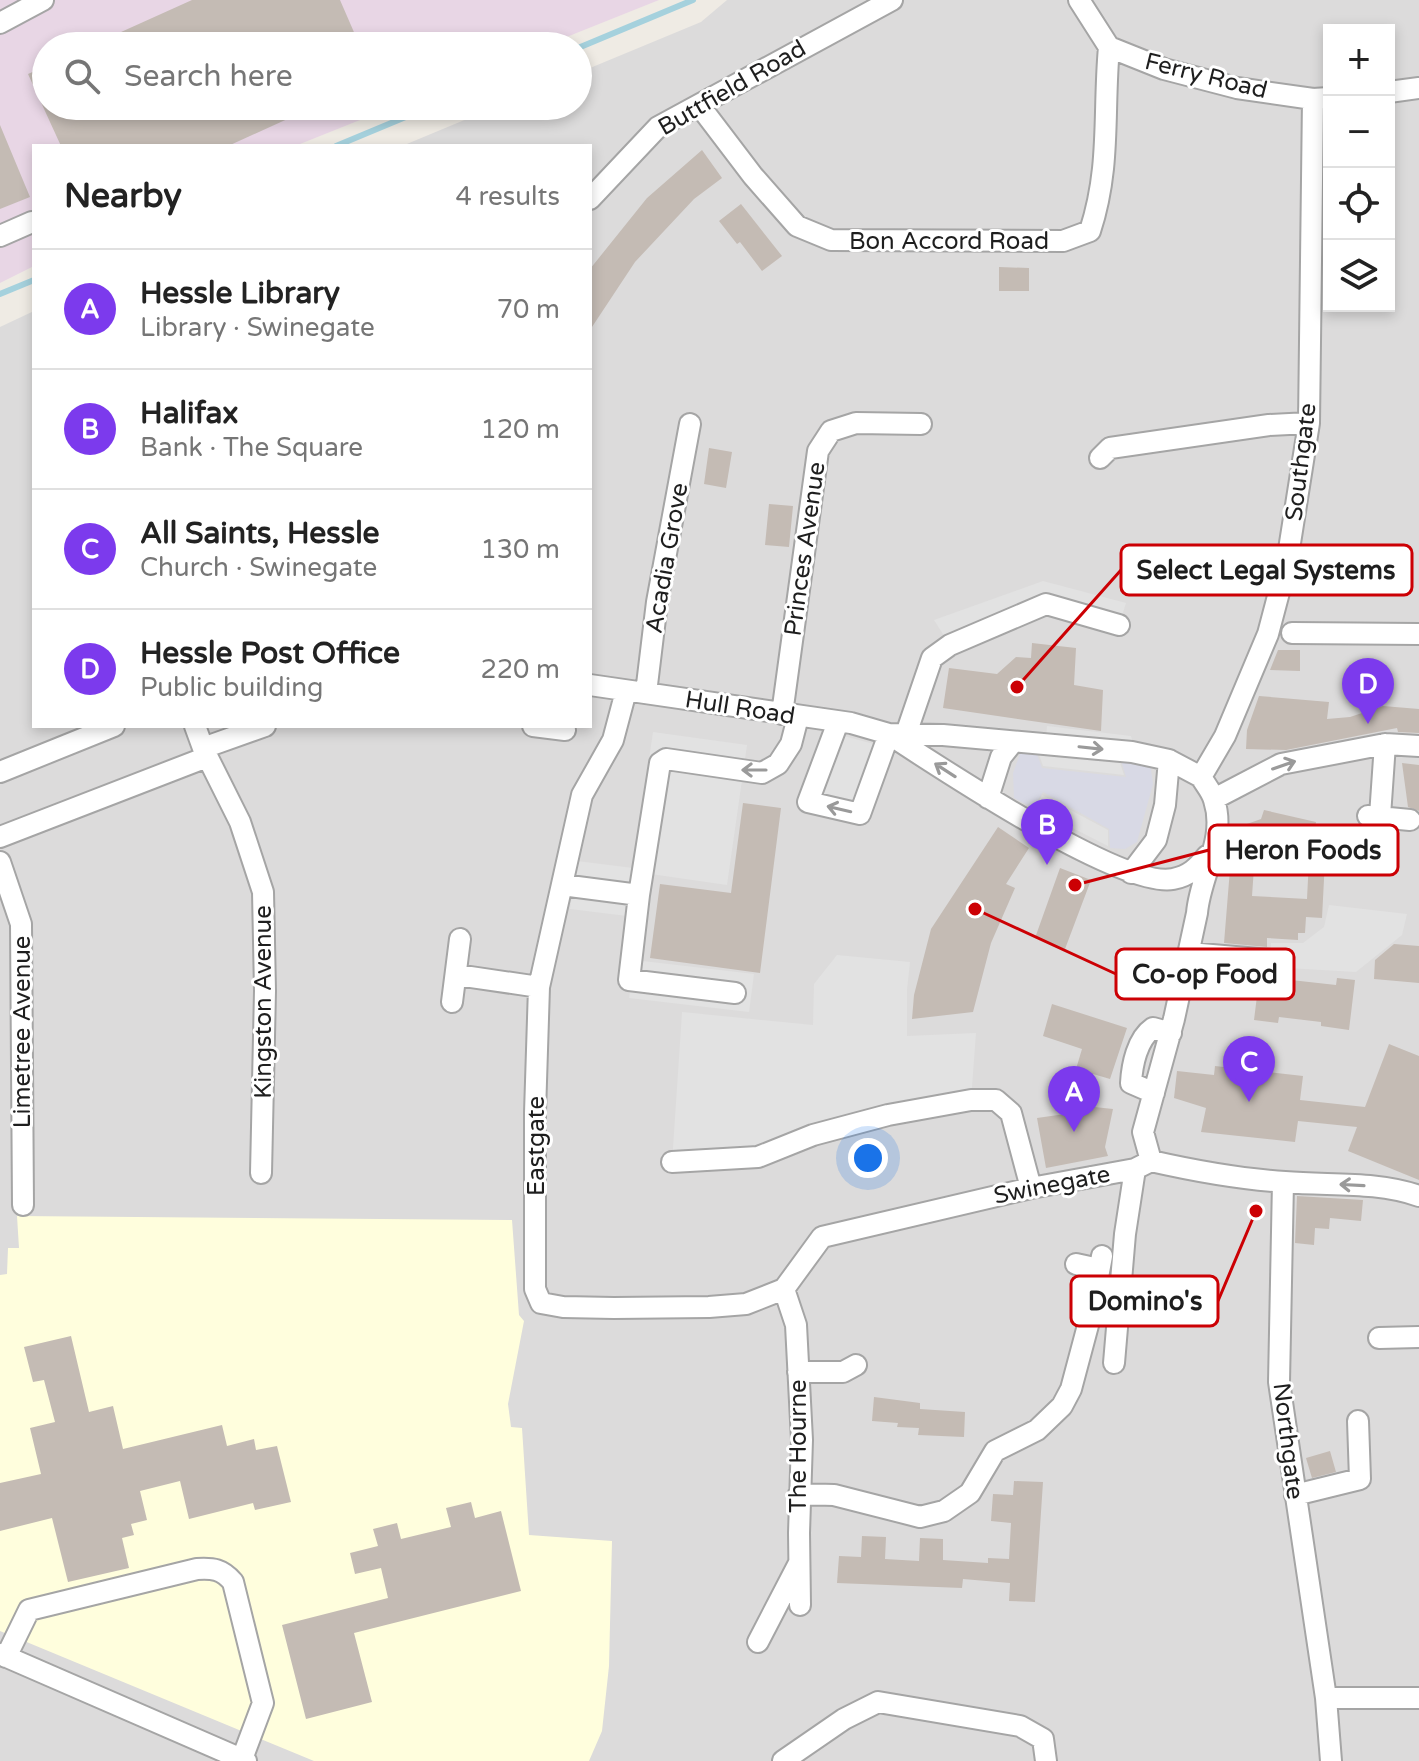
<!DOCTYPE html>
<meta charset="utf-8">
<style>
body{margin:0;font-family:"Varela Round",sans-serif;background:#f6f6f6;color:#222}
.controls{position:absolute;right:24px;top:24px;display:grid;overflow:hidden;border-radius:0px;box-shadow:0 4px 12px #0003}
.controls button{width:72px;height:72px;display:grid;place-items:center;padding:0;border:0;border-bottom:2px solid #e0e0e0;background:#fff;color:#222;font:40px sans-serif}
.you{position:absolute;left:868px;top:1158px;width:28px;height:28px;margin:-20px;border:6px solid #fff;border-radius:50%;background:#1a73e8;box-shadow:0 0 0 12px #1a73e833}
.badge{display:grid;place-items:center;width:52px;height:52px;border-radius:50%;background:#7c3aed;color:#fff;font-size:26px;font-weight:700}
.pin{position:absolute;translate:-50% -66px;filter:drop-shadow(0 2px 4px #0008)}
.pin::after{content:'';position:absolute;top:42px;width:28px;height:24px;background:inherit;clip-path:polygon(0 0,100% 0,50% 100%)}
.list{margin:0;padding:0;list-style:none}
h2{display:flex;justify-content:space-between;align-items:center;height:104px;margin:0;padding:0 32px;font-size:34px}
h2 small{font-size:26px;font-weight:400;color:#767676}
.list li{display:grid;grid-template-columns:52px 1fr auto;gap:24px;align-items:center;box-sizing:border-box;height:120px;padding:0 32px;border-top:2px solid #e0e0e0}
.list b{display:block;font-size:30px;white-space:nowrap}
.list p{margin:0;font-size:26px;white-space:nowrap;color:#767676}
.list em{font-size:26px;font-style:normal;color:#767676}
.icon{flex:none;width:44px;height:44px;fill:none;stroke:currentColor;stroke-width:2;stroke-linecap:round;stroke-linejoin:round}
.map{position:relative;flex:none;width:1419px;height:1761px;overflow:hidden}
.search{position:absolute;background:#fff;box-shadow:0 4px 12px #0003;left:32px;top:32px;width:560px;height:88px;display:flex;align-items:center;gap:20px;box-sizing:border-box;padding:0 28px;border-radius:44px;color:#767676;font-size:30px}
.panel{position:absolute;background:#fff;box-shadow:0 4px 12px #0003;left:32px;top:144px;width:560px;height:584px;border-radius:0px}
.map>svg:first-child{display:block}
</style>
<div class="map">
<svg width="1419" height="1761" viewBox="0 0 1419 1761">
<rect width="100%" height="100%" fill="#efebe4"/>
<!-- residential -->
<path fill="#dcdbdb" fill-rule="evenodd" d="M727 0H1419V1761H0V327L34 311V726H590V146H402L498 106H578V73L701 22ZM1329 30H1389V306H1329Z"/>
<!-- industrial -->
<path fill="#e8d6e5" d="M0 0H659L544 46H46V106H395L295 146H34V266L0 283Z"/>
<!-- education -->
<path fill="#fffedd" d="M17 1216 512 1220 519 1315 524 1321 508 1404 511 1427 522 1428 529 1535 612 1541 609 1666 602 1731 589 1761H314L0 1631V1275L7 1274 8 1248H19Z"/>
<!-- parking -->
<path fill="#e2e2e2" d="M1043 581 1126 603 1119 625 1046 604 950 645 934 620Z
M1047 726 1131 736 1134 747 1046 738Z
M653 732 747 745 727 885 644 873 634 861Z
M829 732 889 748 865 818 801 804Z
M1037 749 1118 757 1124 775 1043 766Z
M1042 795 1108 830V846L1035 809Z
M577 861 633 868 627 916 570 909Z
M1329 905 1407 914 1402 935 1356 972 1270 967 1271 943H1303L1324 927Z
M837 955 910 962 907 990V1036L976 1033 971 1100 758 1157 672 1162 682 1012 813 1025 814 984Z
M634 960 754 974 749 1012 629 998Z"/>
<!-- plaza -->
<path fill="#d8d9e5" d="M1021 751H1036L1042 768 1126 777 1120 757 1150 762 1153 784 1137 842 1125 849 1110 848 1109 829 1043 792 1033 808 1014 798 1013 773Z"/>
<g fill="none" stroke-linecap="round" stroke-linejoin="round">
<!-- stream -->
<path stroke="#a5d1dd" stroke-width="6" d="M578 48 693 0
M336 146 432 106
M0 294 34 280"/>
</g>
<!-- building -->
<path fill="#c4bbb4" d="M192 0H340L360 46H90Z
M46 66V106H316L228 146H61L28 74Z
M0 125 30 197 0 209Z
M702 150 722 178 694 199 635 262 590 330V269L647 198Z
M741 204 782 256 762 271 740 242 737 244 719 221Z
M999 267 1029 268V291H999Z
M709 448 732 452 726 488 704 484Z
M769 504 793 506 789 547 765 545Z
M1032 643 1076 648 1074 685 1103 690 1101 731 943 708 949 668 997 674 1016 657 1031 658Z
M1278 650H1300V671L1270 670Z
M1259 696 1329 702 1327 719 1350 717 1383 706 1419 709V733L1398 732 1397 728 1286 750 1246 749 1247 730Z
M1402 763 1419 765V811L1408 807Z
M743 803 781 808 760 973 650 958 660 884 731 893Z
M1264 810 1316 822 1310 852 1281 849 1279 856 1255 853 1252 896 1307 899 1309 859 1325 860 1322 918 1306 917 1305 933H1298V940L1267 938V947L1224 943 1231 857H1228L1229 838H1233V833L1237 834 1244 825 1261 819Z
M998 827 1029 848 1006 884 1015 888 991 943 973 1012 912 1019 914 995 931 929Z
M1060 868 1091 880 1065 949 1035 938Z
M1394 944 1419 946V983L1374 979 1375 960Z
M1277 971 1291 973V980L1336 985 1337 978 1355 980 1349 1030 1321 1026V1022L1279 1017 1278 1023 1254 1020 1260 972Z
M1052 1004 1127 1028 1110 1079 1076 1069 1082 1049 1043 1036Z
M1389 1044 1419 1056V1180L1348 1151 1357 1127 1298 1121 1295 1142 1201 1132 1206 1108 1174 1098 1177 1071 1214 1075 1215 1066 1303 1076 1300 1100 1365 1107Z
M1067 1104 1113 1109 1105 1147 1108 1156 1046 1168 1037 1118 1065 1114Z
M1297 1196 1363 1200 1361 1221 1330 1218 1329 1229 1315 1228 1314 1245 1295 1243Z
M71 1336 89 1412 113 1406 123 1449 222 1425 227 1446 254 1439 256 1450 277 1446 291 1502 255 1510 253 1503 189 1519 180 1481 140 1491 147 1520 131 1524 134 1535 122 1538 129 1568 68 1582 52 1518 0 1531V1483L41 1474 30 1428 55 1422 44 1380 33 1382 24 1347Z
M874 1397 920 1403V1409L965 1412 964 1437 918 1435 919 1428 897 1427 898 1423 872 1421Z
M1330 1451 1336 1472 1312 1478 1306 1458Z
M1014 1481 1043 1482 1035 1602 1009 1601 1010 1583 963 1579 962 1588 837 1583 839 1556 861 1557 862 1536 886 1537 885 1559 919 1561 920 1538 943 1539V1560L988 1563V1558L1009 1559 1011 1523 991 1521 993 1494 1013 1495Z
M471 1502 475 1518 501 1511 521 1591 354 1633 372 1702 306 1719 282 1625 388 1598 381 1568 355 1574 350 1553 378 1546 373 1529 397 1523 401 1539 451 1527 446 1508Z"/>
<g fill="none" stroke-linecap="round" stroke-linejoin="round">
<!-- minor casing -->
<g stroke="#a5a5a5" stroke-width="24">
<path id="minor" d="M1079 0 1109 47 1164 69 1237 88 1313 99 1329 98
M0 23 43 0
M1389 92 1419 88
M699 105 753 176 797 226 831 240 1063 241 1090 231C1111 167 1103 112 1109 47
M590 199 658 127 892 0
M0 236 32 222
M1100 458 1110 448 1269 425 1309 423
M1292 633 1419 634
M590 685 851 723 889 734 943 735 1132 752 1169 760 1201 777
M626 691 613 740 582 795 539 987 535 1113V1289L541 1303 563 1307 614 1308 709 1307 746 1304 784 1289 822 1237 1031 1188 1135 1169 1151 1161C1195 1171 1240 1179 1285 1182 1330 1186 1376 1181 1419 1196
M646 693 657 602 690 424
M782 714 818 451 831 431 856 423 921 424
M838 722 808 802 860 814 889 734
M195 726 203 748 240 822 263 892 265 991 261 1173
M533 726 565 730
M906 734 932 658 950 645 1046 604 1119 625
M890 735C939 767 1122 889 1173 879 1189 876 1197 868 1207 856
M203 748 265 726
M0 772 114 726
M1201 777 1225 736 1268 634 1287 562 1309 423 1313 99
M988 798 1001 757 1013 742
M1214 799 1281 764 1385 744 1419 746
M1368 816 1410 820
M1380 816 1385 744
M0 837 207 757
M0 862 21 924 23 1205
M1131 873 1156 840 1165 805 1169 760
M562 885 639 895 660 763 666 759 762 773 778 764 791 744 798 717
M639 895 629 980 735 993
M1189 953 1270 960
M457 975 539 987
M452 1002 460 939
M1154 1093 1131 1083C1132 1065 1137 1039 1153 1028L1171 1033
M1151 1161 1143 1132 1174 1019 1197 913C1200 875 1227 839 1214 800 1212 792 1205 784 1201 777
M672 1162 758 1157 813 1135 888 1115 971 1100H996L1011 1113 1031 1188
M1283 1182 1279 1382 1326 1698 1331 1761
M1076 1264 1099 1269
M784 1289 796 1325 802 1440 799 1533 800 1605
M1379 1338 1419 1337
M1114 1363 1125 1234 1135 1169
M798 1372H843L856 1365
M799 1494 834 1495 920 1517 944 1511 970 1493 995 1451 1037 1430 1062 1406 1071 1389 1091 1314 1102 1256
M1295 1495 1360 1479 1358 1421
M758 1642 799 1563
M0 1654 246 1761
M6 1657 29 1610 197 1569C213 1568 222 1569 233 1582L263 1703 242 1759
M1326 1698H1419
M783 1761 844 1719 878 1702 1020 1726 1043 1739 1046 1761"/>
</g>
<!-- minor -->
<use href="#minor" stroke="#fff" stroke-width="20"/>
</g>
<!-- one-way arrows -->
<defs><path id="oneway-shaft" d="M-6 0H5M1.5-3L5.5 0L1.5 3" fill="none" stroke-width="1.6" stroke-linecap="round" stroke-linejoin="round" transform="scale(2)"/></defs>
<g stroke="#9a9a9a">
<use href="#oneway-shaft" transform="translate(1091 748) rotate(6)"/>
<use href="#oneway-shaft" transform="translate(1284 765) rotate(-19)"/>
<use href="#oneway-shaft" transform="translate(754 770) rotate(-180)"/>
<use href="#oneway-shaft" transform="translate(945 770) rotate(-147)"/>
<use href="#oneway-shaft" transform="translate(839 809) rotate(-167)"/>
<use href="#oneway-shaft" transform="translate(1352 1185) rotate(-177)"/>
</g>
<g text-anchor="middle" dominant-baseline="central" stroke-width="6" stroke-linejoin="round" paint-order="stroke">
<!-- street labels -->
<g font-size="24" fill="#1e1e1e" stroke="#fff">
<text transform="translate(1206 76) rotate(14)">Ferry Road</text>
<text transform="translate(732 88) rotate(-30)">Buttfield Road</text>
<text x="949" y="241">Bon Accord Road</text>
<text transform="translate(1301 462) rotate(-83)">Southgate</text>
<text transform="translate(805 549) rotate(-82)">Princes Avenue</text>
<text transform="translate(667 558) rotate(-80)">Acadia Grove</text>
<text transform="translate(740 708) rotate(9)">Hull Road</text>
<text transform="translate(263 1002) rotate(-90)">Kingston Avenue</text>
<text transform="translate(22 1032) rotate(-90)">Limetree Avenue</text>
<text transform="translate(536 1146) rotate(-90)">Eastgate</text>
<text transform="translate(1052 1185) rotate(-11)">Swinegate</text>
<text transform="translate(1288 1441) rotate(83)">Northgate</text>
<text transform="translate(798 1446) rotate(-90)">The Hourne</text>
</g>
</g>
<!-- callouts -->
<path fill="none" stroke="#cc0004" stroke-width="3" d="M1017 687L1121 570M1075 885L1209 850M975 909L1116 974M1256 1211L1218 1301"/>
<g fill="#cc0004" stroke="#fff" stroke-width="3">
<circle cx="1017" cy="687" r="8"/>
<circle cx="1075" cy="885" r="8"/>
<circle cx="975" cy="909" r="8"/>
<circle cx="1256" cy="1211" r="8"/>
</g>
<g fill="#fff" stroke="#cc0004" stroke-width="3">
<rect x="1121" y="545" width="291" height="50" rx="8"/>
<rect x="1209" y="825" width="189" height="50" rx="8"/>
<rect x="1116" y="949" width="178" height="50" rx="8"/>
<rect x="1071" y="1276" width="147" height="50" rx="8"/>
</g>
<g font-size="26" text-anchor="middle" font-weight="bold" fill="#1e1e1e">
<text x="1266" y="579">Select Legal Systems</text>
<text x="1303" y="859">Heron Foods</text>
<text x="1205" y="983">Co-op Food</text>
<text x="1145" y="1310">Domino's</text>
</g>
</svg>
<div class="controls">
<button>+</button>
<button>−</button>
<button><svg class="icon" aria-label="locate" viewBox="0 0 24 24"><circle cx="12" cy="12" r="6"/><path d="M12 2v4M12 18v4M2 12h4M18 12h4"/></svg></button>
<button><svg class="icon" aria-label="layers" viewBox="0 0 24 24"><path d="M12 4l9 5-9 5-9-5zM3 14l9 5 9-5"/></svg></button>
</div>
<div class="you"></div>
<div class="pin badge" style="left:1074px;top:1132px">A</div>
<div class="pin badge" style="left:1047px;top:865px">B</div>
<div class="pin badge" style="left:1249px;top:1102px">C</div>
<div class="pin badge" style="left:1368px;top:724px">D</div>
<div class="search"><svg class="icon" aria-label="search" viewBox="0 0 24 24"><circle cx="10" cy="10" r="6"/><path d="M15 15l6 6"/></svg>Search here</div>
<section class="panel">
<h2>Nearby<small>4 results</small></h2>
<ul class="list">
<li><span class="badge">A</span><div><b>Hessle Library</b><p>Library · Swinegate</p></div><em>70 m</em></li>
<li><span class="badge">B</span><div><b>Halifax</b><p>Bank · The Square</p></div><em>120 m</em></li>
<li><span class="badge">C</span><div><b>All Saints, Hessle</b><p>Church · Swinegate</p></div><em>130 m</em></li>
<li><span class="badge">D</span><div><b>Hessle Post Office</b><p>Public building</p></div><em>220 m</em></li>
</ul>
</section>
</div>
